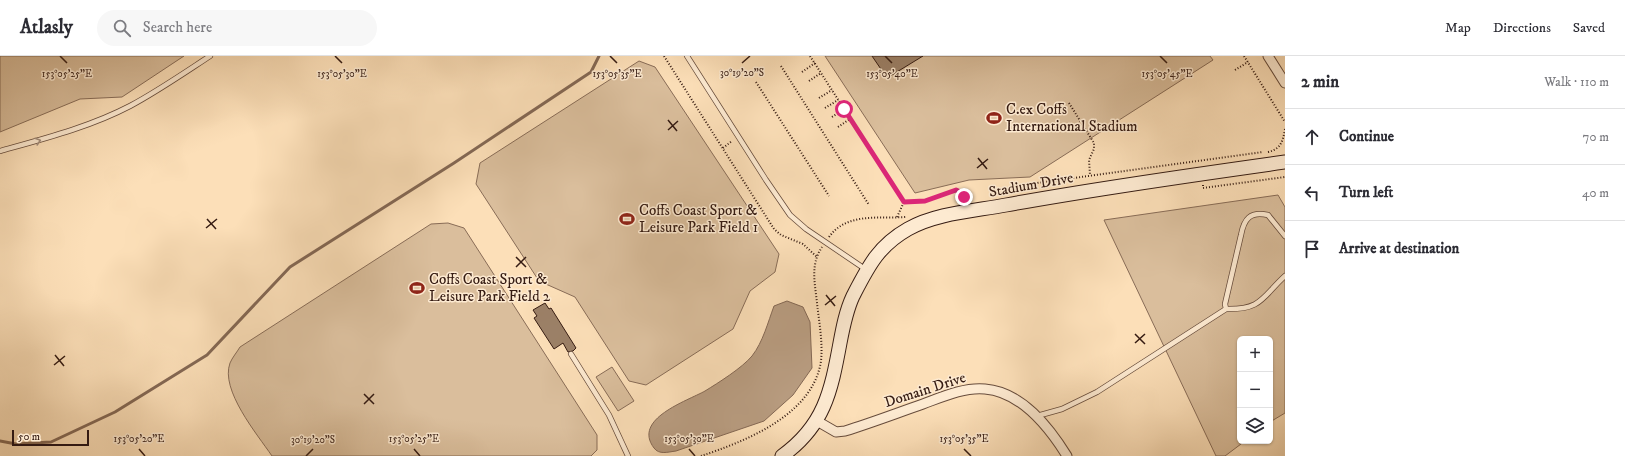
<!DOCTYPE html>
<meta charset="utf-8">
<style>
body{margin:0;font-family:"IM FELL DW Pica",serif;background:#f7f7f7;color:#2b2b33}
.controls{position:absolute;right:12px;bottom:12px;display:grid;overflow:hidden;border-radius:6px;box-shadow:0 1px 3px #0004}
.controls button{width:36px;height:36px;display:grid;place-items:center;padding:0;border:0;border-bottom:1px solid #e1e1e2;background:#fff;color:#2b2b33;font:20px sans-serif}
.scale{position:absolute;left:12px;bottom:10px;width:77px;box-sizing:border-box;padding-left:4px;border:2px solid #351b12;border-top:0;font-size:11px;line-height:14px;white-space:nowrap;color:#351b12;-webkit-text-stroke:3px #fdead1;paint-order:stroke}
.stop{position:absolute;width:12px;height:12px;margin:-9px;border:3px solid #db2777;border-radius:50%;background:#fff}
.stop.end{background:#db2777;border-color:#fff;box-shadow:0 1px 4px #0008}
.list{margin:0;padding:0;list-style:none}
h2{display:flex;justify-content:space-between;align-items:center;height:52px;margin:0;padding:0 16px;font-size:17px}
h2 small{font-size:13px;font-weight:400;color:#7c7c81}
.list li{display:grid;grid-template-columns:26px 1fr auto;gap:12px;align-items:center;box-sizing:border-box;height:56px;padding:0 16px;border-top:1px solid #e1e1e2}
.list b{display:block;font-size:15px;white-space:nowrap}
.list em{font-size:13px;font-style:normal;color:#7c7c81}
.icon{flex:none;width:22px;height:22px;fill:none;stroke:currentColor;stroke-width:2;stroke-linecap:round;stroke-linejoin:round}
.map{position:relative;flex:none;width:1285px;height:400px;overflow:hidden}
header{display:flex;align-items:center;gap:24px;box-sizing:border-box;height:56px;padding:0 20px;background:#fff;border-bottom:1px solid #e1e1e2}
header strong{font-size:19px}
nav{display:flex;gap:22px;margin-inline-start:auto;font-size:14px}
.search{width:280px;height:36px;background:#f7f7f7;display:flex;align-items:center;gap:10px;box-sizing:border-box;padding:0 14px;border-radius:22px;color:#7c7c81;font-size:15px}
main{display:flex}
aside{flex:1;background:#fff}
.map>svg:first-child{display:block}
</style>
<header>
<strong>Atlasly</strong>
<div class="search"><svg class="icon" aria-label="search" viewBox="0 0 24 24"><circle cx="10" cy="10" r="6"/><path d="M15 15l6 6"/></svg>Search here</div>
<nav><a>Map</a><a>Directions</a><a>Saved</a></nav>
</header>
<main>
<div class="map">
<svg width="1285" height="400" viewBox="0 0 1285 400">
<rect width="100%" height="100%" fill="#fcdfb8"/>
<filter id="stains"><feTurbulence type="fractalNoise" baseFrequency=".005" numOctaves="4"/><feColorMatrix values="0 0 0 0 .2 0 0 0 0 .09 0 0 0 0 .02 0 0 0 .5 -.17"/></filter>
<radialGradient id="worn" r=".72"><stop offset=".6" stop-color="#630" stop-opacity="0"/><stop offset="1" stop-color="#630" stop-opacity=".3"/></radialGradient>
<!-- green -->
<path fill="#dabe9c" stroke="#886c57" d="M0 0H184L122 41 80 43 0 76Z
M825 0H1210L1213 4 1030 121 969 124 915 137Z
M639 5 655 11 779 198 775 216 750 235 733 273 646 329 629 325 575 241 539 225 476 128 480 107Z
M1278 139 1285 151V357L1270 366V283H1240V385H1245L1225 400H1216L1104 164Z
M448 167 464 172 597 379V394L591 400H272C257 378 220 334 230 307 232 302 237 296 240 291L431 168Z
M612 311 634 345 618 355 596 321Z"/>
<!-- water -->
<path fill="#b89c80" stroke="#846854" d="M787 245 803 251 810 266 812 312 793 339 764 365 676 395C668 396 659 399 654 392 632 363 687 345 705 335 718 327 742 312 752 300 763 286 768 266 774 250Z"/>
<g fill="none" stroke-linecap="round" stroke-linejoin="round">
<!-- stream -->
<path stroke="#846854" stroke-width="3" d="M0 385 16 388 51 386 115 356 207 299 290 211 454 107 591 16 599 0"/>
</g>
<!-- building -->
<path fill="#9c8168" stroke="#351b12" d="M872 0H923L887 22Z
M545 247 549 253 551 252 576 292 573 295 568 296 563 287 554 293 534 262 537 260 533 254Z"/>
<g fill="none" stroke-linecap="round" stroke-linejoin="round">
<!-- service casing -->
<g stroke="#674c3c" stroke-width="6">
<path id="service" d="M687 0 766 124 790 159 806 173 865 213
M0 95C43 83 90 71 130 50 158 35 184 17 210 0
M1285 180 1268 159C1250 155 1244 163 1241 179L1225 248 1226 253C1262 254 1262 241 1285 220
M571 298 609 359 628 400
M1037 360 1062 353 1097 336 1226 253"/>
</g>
<!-- minor casing -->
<g stroke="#674c3c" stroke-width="11">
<path id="minor" d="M1268 0 1285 27
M817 365 836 376 845 375C871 367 897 357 923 348 942 341 964 331 985 333 1022 336 1049 371 1067 400"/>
</g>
<!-- secondary casing -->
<g stroke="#351b12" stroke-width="15">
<path id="secondary" d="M782 400C824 370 831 336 840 287 843 271 846 255 853 240 868 211 878 190 908 173 936 157 974 155 1006 149 1099 132 1192 119 1285 106"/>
</g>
<!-- path -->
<path stroke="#351b12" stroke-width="2" stroke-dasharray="1 2" stroke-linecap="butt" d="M664 0 774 173 781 179 803 188 817 201
M810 0 904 146
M1244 0 1285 66
M781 10 869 149
M1235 14 1248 6
M802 16 815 7
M809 25 821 17
M756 26 829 140
M819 42 832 34
M1069 47 1094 87V93L1089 104 1090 119
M825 52 838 44
M832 61 844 53
M838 71 850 63
M723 92 732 85
M1268 96C1281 93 1283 85 1285 73
M1203 129V132L1285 121
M1009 136 1030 128 1263 96
M897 161 904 146 925 145 956 134 962 137 965 144
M829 181C847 156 879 163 906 161
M701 400C746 385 813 359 821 305 823 286 819 266 817 247 815 227 810 209 822 191"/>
<!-- service -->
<use href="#service" stroke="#fdead1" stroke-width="4.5"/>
<!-- minor -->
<use href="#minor" stroke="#fdead1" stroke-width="9"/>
<!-- secondary -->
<use href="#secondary" stroke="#fdead1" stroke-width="13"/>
</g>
<!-- one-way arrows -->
<defs><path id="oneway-chevron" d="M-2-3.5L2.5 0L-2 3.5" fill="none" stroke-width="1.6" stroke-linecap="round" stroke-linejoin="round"/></defs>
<use stroke="#a38d7b" href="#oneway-chevron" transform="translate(38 85) rotate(-17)"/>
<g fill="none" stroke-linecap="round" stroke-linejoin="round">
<!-- route -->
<path stroke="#db2777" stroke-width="5" d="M844 53 904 146 925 145 956 134 960 136 964 141"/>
</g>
<!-- ticks -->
<path fill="none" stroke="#351b12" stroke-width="1.5" d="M60 0 67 7M335 0 342 7M610 0 617 7M885 0 892 7M1160 0 1167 7M742 7 750 0M668 64 677 75M668 74 678 65M978 102 987 113M977 112 988 103M207 163 216 173M206 172 217 163M516 201 526 211M516 211 526 201M826 239 835 250M825 249 836 240M1135 278 1145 288M1135 287 1145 278M55 299 64 310M54 309 65 300M364 338 374 348M364 348 374 338M139 393 145 400M414 393 420 400M689 393 695 400M964 393 971 400M306 400 313 393"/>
<!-- icons -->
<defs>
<g id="stadium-bare" transform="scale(1.2)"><path d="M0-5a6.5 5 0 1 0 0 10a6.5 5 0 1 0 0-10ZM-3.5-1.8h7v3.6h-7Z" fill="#8f2418" stroke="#fdead1" stroke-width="2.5" paint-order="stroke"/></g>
</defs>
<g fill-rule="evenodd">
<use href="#stadium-bare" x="994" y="62"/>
<use href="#stadium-bare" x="627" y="163"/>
<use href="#stadium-bare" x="417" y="232"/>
</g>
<g text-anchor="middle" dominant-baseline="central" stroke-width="3" stroke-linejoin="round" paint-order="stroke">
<!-- poi labels -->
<g font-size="15" fill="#351b12" stroke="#fdead1" text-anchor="start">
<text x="1006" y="53">C.ex Coffs<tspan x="1006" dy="17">International Stadium</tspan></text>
<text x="639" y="154">Coffs Coast Sport &amp;<tspan x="639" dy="17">Leisure Park Field 1</tspan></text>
<text x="429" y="223">Coffs Coast Sport &amp;<tspan x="429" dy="17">Leisure Park Field 2</tspan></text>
</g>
<!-- street labels -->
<g font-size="15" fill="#351b12" stroke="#fdead1">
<text transform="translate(1031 129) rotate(-10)">Stadium Drive</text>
<text transform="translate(925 334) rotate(-18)">Domain Drive</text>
</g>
</g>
<g font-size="10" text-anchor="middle" fill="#351b12" stroke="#fdead1" stroke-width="3" stroke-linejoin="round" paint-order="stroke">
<text x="742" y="20">30°19'20"S</text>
<text x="67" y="21">153°05'25"E</text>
<text x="617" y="21">153°05'35"E</text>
<text x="892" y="21">153°05'40"E</text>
<text x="1167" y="21">153°05'45"E</text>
<text x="342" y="21">153°05'30"E</text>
<text x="139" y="386">153°05'20"E</text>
<text x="414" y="386">153°05'25"E</text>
<text x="689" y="386">153°05'30"E</text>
<text x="964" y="386">153°05'35"E</text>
<text x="313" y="387">30°19'20"S</text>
</g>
<rect width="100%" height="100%" filter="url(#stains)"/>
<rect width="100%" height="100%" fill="url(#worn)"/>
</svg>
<div class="controls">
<button>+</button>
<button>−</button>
<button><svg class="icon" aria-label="layers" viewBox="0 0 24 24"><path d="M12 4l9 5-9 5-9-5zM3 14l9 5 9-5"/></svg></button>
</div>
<div class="scale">50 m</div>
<div class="stop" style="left:844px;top:53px"></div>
<div class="stop end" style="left:964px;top:141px"></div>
</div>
<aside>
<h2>2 min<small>Walk · 110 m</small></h2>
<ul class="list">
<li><svg class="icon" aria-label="ahead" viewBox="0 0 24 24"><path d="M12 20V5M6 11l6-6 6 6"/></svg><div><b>Continue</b></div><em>70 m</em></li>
<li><svg class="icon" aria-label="left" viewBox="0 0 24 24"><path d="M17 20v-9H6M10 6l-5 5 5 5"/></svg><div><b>Turn left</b></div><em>40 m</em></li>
<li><svg class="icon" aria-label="arrive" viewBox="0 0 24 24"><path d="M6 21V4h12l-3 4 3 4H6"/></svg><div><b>Arrive at destination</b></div></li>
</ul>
</aside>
</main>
